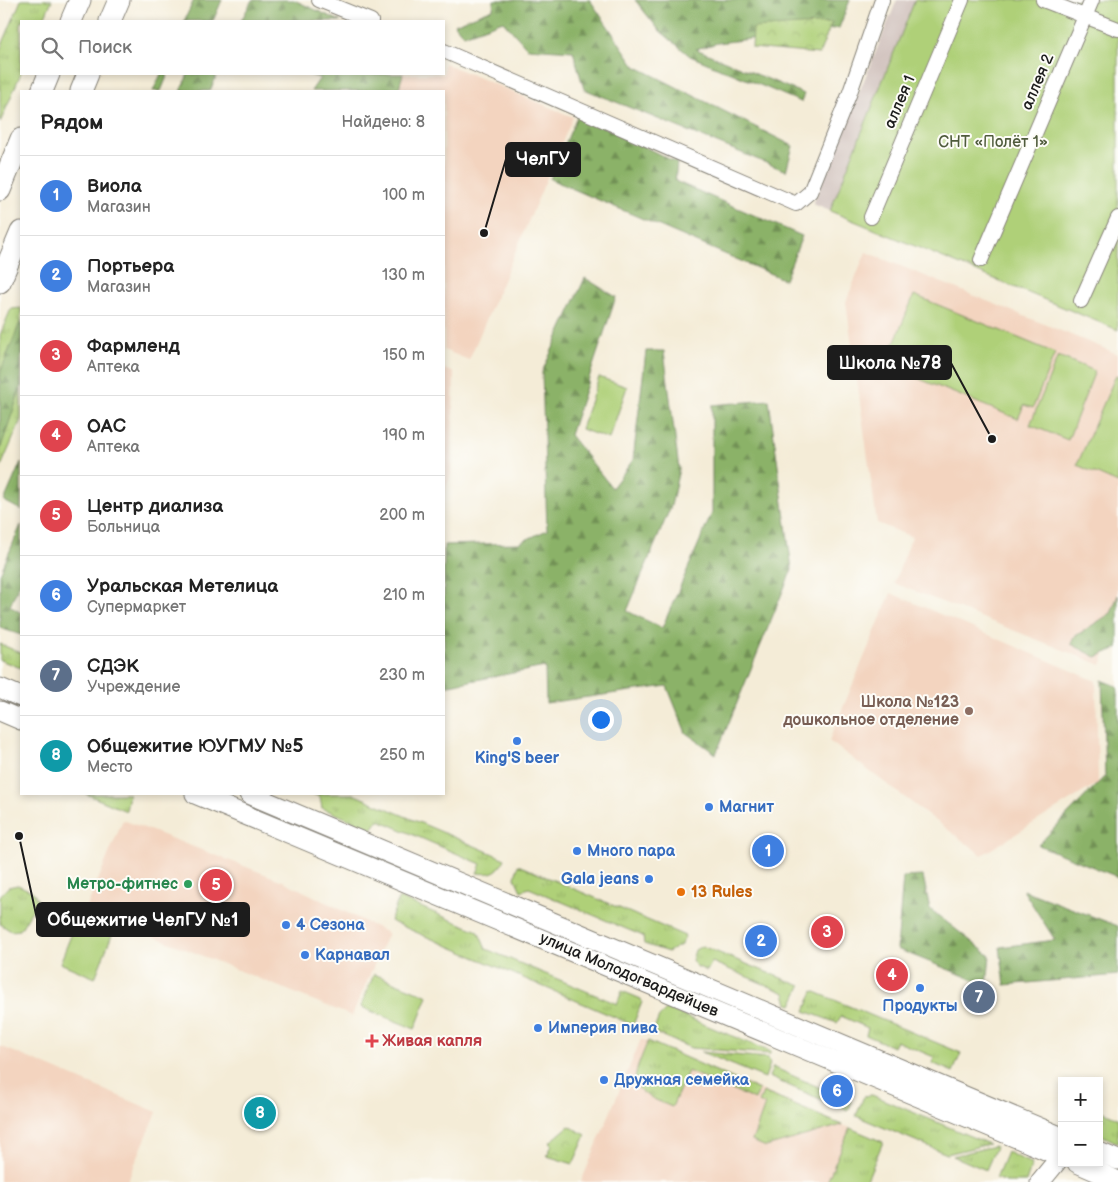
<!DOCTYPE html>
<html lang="ru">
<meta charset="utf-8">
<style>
body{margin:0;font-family:"Balsamiq Sans",sans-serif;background:#f6f6f6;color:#222}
.controls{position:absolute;right:15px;bottom:15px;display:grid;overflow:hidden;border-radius:0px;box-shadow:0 2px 8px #0003}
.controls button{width:45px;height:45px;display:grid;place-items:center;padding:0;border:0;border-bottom:1px solid #e0e0e0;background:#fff;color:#222;font:25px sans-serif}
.you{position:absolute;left:600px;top:719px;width:18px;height:18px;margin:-12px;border:4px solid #fff;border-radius:50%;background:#1a73e8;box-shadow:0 0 0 8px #1a73e833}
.badge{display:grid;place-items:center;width:32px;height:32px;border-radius:50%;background:#0b8043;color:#fff;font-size:16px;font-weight:700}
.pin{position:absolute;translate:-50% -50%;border:2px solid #fff;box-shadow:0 1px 5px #0006}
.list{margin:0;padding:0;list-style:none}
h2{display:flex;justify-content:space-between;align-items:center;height:65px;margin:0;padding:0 20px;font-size:21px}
h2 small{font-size:16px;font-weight:400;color:#767676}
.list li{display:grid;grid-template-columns:32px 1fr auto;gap:15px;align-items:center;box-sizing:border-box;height:80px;padding:0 20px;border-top:1px solid #e0e0e0}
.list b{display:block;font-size:19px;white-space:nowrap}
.list p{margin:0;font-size:16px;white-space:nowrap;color:#767676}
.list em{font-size:16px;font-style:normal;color:#767676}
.icon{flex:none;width:28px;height:28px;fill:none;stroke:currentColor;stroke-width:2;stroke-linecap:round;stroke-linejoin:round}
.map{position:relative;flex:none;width:1118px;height:1182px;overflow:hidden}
.search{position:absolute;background:#fff;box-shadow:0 2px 8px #0003;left:20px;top:20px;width:425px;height:55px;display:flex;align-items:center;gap:12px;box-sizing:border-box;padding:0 18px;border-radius:0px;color:#767676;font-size:19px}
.panel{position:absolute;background:#fff;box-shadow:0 2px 8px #0003;left:20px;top:90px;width:425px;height:705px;border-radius:0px}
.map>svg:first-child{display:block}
</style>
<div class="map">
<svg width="1118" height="1182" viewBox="0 0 1118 1182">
<defs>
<pattern id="grass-tufts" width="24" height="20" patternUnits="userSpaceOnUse" patternTransform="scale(1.25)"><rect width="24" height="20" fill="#afd078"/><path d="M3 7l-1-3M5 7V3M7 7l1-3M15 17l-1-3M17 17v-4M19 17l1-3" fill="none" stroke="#96b267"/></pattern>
<pattern id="forest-firs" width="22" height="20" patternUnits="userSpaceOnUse" patternTransform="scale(1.25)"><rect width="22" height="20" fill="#8bb268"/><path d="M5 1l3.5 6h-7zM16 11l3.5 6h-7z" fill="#719055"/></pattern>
<pattern id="park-crowns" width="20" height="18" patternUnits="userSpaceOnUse" patternTransform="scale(1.25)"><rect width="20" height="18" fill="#afd078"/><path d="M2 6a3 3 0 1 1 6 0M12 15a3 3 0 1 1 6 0" fill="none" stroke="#96b267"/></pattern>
</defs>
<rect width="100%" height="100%" fill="#fdfcf7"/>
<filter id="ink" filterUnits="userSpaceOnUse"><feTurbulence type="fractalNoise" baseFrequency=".02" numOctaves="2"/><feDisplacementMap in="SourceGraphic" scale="10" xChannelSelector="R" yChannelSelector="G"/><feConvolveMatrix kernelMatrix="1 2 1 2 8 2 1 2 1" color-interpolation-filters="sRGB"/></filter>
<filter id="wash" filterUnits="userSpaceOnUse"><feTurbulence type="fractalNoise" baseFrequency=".0096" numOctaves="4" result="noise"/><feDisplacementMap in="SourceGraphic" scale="20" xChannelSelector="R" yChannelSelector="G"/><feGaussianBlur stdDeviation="1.12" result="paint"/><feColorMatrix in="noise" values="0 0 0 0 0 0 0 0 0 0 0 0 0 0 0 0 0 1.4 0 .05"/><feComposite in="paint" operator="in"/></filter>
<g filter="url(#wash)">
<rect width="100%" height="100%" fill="#f4ecd7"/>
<!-- built -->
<path fill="#f3d4bf" d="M444 63 573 117 469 360 444 350V91H359L367 74H444Z
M866 252 1118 354V623L1101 665 894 583 912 537 877 523 846 302Z
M444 369 454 373 451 474 444 492Z
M891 593 1096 681 1098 783 982 855 829 741Z
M123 820 283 881 388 933 352 1016 86 909Z
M641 1039 883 1142 866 1182H581Z
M0 1046 157 1112 127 1182H0Z"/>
<!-- industrial -->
<path fill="#cfc0bb" d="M897 0H915L830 211 813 204Z"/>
<!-- grass -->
<path fill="url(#grass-tufts)" stroke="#66764a" d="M21 0H52L43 21H21V73L0 123V50Z
M21 308V420L0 469V335L10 311 12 309Z
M0 644 21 653V668L0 660Z
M86 794H129L126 811Z
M313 794H353L505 859C498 872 492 875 477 873L481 864 379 820 372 829 322 808 320 797Z
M518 865 685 936 681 945 668 952 644 944 643 936 529 888 521 891 515 878Z
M18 885 33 892 38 901 20 930 11 931 0 924V896L8 887Z
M399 898 478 931 486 949 617 1004 622 991 641 999 642 1002 633 1025 390 921Z
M702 946 801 986 792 1005 788 1004 785 993 712 962 707 971 696 966 692 960 695 950Z
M813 991 961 1053 953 1072 932 1063 934 1057 896 1041 893 1047 866 1035 868 1028 841 1016 837 1023 805 1011Z
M667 1009 771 1052 770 1054 691 1048 653 1032 659 1017Z
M648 1041 759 1090 755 1100 688 1071 672 1107C626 1088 630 1085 648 1041Z
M701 1052 768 1058 770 1064 765 1078Z
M773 1067 852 1102 848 1111 769 1077Z
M763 1092 842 1125 766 1147 752 1141 765 1105 759 1102Z
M872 1095 989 1144 947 1154 856 1116 864 1096Z
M1099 1110 1118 1118V1143L1099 1134Z
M850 1128 883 1142 866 1182H827Z
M994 1146 996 1147 986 1170 953 1156Z
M1007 1152 1032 1164 1026 1182H1006L996 1178Z"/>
<!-- forest -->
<path fill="url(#forest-firs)" stroke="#546742" d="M194 0H222L213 21H184Z
M252 0H294L340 21H241Z
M494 0H590L635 66 793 146 786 171 584 89 573 51 527 48 503 21 464 35 454 24 493 9Z
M635 0H850L839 28 718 43 696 49 804 94 801 102 690 56 659 30Z
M161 74H168L161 91H153Z
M188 74H217L210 91H181Z
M307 74H403L398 91H311L320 78Z
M578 114 677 163 675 181 802 236 785 280 550 179Z
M585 278 616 297 570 435 612 488 633 460 646 351H664L679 469 671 506 627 611 662 628 712 513V405L769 400 792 569 716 754 686 733 667 686 546 703 545 667 444 686V545L519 543 547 530 542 372Z
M21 320V387L0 450V373Z
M21 462V510L4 501Z
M21 525V580L10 606 21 613V635L0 628V574Z
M1118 595V648L1096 657 1071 644 1074 637 1111 613Z
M1102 680 1117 686 1118 694V877L1038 845 1105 776Z
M923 876 930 909 990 956 987 985 897 949 903 877Z
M1023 890 1118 926V975L1005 985 1000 947 1055 940Z"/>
<!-- park -->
<path fill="url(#park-crowns)" stroke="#66764a" d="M832 23 819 54 752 48 753 28Z
M569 1126 586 1135 573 1164 547 1156 552 1144 550 1142Z"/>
<!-- garden -->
<path fill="#afd078" stroke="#66764a" d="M915 0H1118V330L830 211Z
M914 295 1055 353 1033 408 1024 405 1018 419 885 365Z
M1058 356 1095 371 1068 440 1030 425Z
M1116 375 1118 376V483L1077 465Z
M599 377 627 387 609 439 581 429Z
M80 913 115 927 95 978 60 963Z
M374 974 428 996 415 1029 361 1007Z"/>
</g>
<g filter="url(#ink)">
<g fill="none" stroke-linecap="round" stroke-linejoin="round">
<!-- street casing -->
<g stroke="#88847a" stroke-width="16">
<path id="street" d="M319 0 371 21
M1043 0 1118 29
M444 51 796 204 810 192 849 95 882 0
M871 217 962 0
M981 260 1092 0
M1081 301 1118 218"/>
</g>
<!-- secondary casing -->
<g stroke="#88847a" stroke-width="21">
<path id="secondary" d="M0 688 21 697
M0 711 21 720
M195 794 1062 1157
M249 794 1062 1137
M1099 1152 1118 1160
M1077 1163 1118 1181
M1040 1182 1062 1155"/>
</g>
<!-- primary casing -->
<g stroke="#88847a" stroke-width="23">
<path id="primary" d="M71 21 80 0
M110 21 119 0
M42 91 49 74
M81 91 88 74
M0 190 21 139
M0 282 21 232"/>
</g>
<!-- street -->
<use href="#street" stroke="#fff" stroke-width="14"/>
<!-- secondary -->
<use href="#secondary" stroke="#fff" stroke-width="19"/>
<!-- primary -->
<use href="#primary" stroke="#fff" stroke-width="21"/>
</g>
</g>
<!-- markers -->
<circle fill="#8d6e63" stroke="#fdfcf7" stroke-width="2" cx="969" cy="711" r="5"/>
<g fill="#3f7fe0" stroke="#fdfcf7" stroke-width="2">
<circle cx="517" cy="741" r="5"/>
<circle cx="709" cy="807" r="5"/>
<circle cx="577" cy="851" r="5"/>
<circle cx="649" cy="879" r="5"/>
<circle cx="286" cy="925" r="5"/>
<circle cx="305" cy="955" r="5"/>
<circle cx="920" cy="988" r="5"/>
<circle cx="538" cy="1028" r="5"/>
<circle cx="604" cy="1080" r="5"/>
</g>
<circle fill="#2e9e5b" stroke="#fdfcf7" stroke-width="2" cx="188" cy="884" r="5"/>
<circle fill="#e8710a" stroke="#fdfcf7" stroke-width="2" cx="681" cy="892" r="5"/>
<path fill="#e0444e" stroke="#fdfcf7" stroke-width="2" d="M369.5 1033.5h5v5h5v5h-5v5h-5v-5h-5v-5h5z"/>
<g text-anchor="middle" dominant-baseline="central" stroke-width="4" stroke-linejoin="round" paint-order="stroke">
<!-- street labels -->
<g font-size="16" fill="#1c1c1c" stroke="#fdfcf7">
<text transform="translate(1038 82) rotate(-67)">аллея 2</text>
<text transform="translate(900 102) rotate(-67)">аллея 1</text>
<text transform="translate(629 975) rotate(23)">улица Молодогвардейцев</text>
</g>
<!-- park labels -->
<g font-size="16" fill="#4f5b3c" stroke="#fdfcf7">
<text x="993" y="142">СНТ «Полёт 1»</text>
</g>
<!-- education labels -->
<g font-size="16" font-weight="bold" fill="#785e54" stroke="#fdfcf7" text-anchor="end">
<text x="959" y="702">Школа №123<tspan x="959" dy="18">дошкольное отделение</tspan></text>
</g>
<!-- shop labels -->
<g font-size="16" font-weight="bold" fill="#366cbe" stroke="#fdfcf7" text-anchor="start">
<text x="517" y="758" text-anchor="middle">King'S beer</text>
<text x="719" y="807">Магнит</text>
<text x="587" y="851">Много пара</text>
<text x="639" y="879" text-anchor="end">Gala jeans</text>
<text x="296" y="925">4 Сезона</text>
<text x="315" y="955">Карнавал</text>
<text x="920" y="1006" text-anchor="middle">Продукты</text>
<text x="548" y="1028">Империя пива</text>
<text x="614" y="1080">Дружная семейка</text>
</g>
<!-- leisure labels -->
<g font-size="16" font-weight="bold" fill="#27864d" stroke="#fdfcf7" text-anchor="end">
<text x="178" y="884">Метро-фитнес</text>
</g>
<!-- food labels -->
<g font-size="16" font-weight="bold" fill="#c56008" stroke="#fdfcf7" text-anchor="start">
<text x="691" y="892">13 Rules</text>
</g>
<!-- health labels -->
<g font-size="16" font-weight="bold" fill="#be3a42" stroke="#fdfcf7" text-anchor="start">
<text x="382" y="1041">Живая капля</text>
</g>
</g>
<!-- callouts -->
<path fill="none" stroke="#1c1c1c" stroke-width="2" d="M484 233L506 159M992 439L951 363M19 836L37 919"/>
<g fill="#1c1c1c" stroke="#fdfcf7" stroke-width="2">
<circle cx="484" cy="233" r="5"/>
<circle cx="992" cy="439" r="5"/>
<circle cx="19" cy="836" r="5"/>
</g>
<g fill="#1c1c1c" stroke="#1c1c1c" stroke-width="2">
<rect x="506" y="143" width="74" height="33" rx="5"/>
<rect x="828" y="346" width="123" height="33" rx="5"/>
<rect x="37" y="903" width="212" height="33" rx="5"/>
</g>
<g font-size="18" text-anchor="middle" font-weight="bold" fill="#fff">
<text x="543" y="165">ЧелГУ</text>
<text x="890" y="369">Школа №78</text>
<text x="143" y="926">Общежитие ЧелГУ №1</text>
</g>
</svg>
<div class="controls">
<button>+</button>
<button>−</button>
</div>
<div class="you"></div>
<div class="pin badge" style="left:768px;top:851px;background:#3f7fe0">1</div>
<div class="pin badge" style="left:761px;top:941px;background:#3f7fe0">2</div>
<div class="pin badge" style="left:827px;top:932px;background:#e0444e">3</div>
<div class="pin badge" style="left:892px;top:975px;background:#e0444e">4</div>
<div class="pin badge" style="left:216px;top:885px;background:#e0444e">5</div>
<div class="pin badge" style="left:837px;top:1091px;background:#3f7fe0">6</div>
<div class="pin badge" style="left:979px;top:997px;background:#5c6f8a">7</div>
<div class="pin badge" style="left:260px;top:1113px;background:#0f9aa8">8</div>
<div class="search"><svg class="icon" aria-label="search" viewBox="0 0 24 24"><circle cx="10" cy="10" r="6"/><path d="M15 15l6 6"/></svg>Поиск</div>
<section class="panel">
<h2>Рядом<small>Найдено: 8</small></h2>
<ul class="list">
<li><span class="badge" style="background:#3f7fe0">1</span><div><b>Виола</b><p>Магазин</p></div><em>100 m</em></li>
<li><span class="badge" style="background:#3f7fe0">2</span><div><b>Портьера</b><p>Магазин</p></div><em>130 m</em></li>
<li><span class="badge" style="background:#e0444e">3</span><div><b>Фармленд</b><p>Аптека</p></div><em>150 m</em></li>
<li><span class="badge" style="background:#e0444e">4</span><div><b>ОАС</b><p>Аптека</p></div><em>190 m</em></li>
<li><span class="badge" style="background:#e0444e">5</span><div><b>Центр диализа</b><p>Больница</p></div><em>200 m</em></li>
<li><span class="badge" style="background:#3f7fe0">6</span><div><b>Уральская Метелица</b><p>Супермаркет</p></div><em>210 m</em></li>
<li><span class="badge" style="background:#5c6f8a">7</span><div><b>СДЭК</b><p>Учреждение</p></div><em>230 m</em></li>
<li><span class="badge" style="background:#0f9aa8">8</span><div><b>Общежитие ЮУГМУ №5</b><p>Место</p></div><em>250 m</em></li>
</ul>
</section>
</div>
